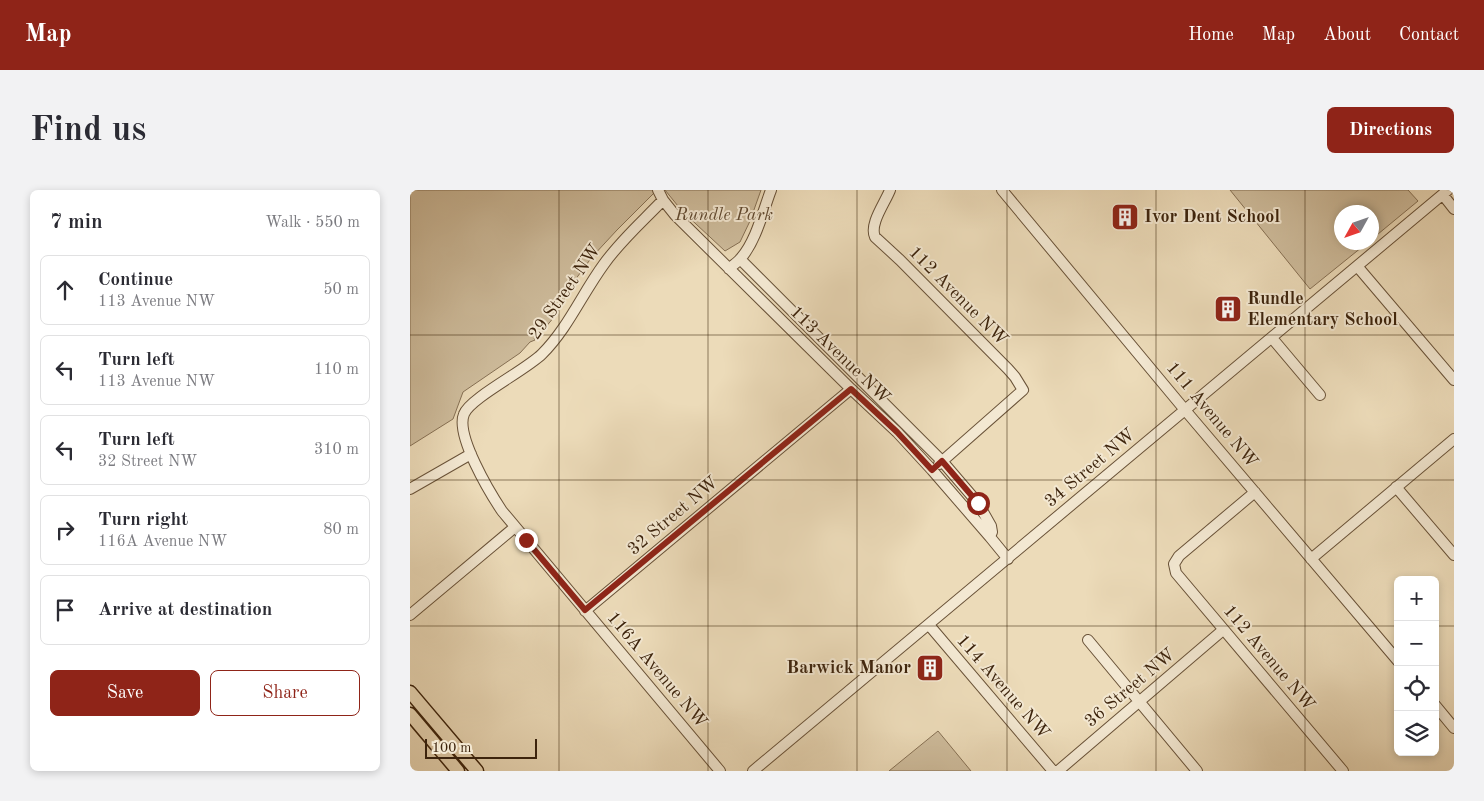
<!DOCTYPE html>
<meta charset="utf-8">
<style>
body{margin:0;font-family:"Old Standard TT",serif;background:#f2f2f3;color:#2b2b33}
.controls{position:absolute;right:15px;bottom:15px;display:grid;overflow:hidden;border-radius:8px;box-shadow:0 2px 8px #0003}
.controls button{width:45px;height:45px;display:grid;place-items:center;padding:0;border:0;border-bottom:1px solid #e1e1e2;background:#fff;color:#2b2b33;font:25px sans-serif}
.compass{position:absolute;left:924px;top:15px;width:45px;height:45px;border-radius:50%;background:#fff;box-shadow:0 2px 8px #0003;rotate:230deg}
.scale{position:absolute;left:15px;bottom:12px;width:112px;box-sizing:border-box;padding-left:5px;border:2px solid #3d240d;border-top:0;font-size:14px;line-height:18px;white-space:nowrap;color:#3d240d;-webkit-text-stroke:4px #f3e8d2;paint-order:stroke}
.stop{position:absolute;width:15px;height:15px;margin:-11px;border:4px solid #8f2418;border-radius:50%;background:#fff}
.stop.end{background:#8f2418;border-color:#fff;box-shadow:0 1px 5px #0008}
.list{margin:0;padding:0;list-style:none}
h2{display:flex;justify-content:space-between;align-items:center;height:65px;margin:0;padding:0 20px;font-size:21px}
h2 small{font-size:16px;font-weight:400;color:#7c7c81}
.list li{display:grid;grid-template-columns:32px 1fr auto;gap:15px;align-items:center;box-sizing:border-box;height:70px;margin:0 10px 10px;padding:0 10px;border:1px solid #e1e1e2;border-radius:8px}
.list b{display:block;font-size:19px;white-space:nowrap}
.list p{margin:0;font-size:16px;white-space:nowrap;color:#7c7c81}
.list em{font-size:16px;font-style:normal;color:#7c7c81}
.actions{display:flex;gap:10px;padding:15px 20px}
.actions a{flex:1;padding:11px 0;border:1px solid #8f2418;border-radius:8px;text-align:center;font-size:18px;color:#8f2418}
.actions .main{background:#8f2418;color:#fff}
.icon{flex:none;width:28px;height:28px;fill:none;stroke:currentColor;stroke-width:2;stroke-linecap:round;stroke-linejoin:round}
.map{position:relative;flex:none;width:1044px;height:581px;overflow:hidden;border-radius:8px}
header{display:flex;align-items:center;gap:30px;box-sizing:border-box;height:70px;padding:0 25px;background:#8f2418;color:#fff}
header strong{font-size:24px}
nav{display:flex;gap:28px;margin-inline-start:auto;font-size:18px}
.intro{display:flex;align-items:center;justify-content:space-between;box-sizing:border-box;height:120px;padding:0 30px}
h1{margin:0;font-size:35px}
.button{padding:12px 22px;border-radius:8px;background:#8f2418;color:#fff;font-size:18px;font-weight:700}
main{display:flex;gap:30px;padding:0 30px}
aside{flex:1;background:#fff;border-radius:8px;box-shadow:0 2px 8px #0003}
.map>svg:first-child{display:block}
</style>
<header>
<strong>Map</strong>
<nav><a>Home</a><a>Map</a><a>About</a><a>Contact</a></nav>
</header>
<div class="intro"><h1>Find us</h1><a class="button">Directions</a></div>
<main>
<aside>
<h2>7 min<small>Walk · 550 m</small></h2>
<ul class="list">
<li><svg class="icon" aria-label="ahead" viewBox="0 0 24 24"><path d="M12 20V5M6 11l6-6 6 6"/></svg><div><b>Continue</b><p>113 Avenue NW</p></div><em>50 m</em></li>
<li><svg class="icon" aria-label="left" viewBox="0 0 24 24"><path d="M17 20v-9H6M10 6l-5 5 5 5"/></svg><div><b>Turn left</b><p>113 Avenue NW</p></div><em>110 m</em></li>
<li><svg class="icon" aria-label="left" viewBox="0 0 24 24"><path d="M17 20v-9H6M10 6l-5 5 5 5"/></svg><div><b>Turn left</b><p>32 Street NW</p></div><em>310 m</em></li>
<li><svg class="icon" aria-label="right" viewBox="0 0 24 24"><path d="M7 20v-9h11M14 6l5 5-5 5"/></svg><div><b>Turn right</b><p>116A Avenue NW</p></div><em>80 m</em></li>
<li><svg class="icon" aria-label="arrive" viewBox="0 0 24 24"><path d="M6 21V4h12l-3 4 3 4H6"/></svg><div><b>Arrive at destination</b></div></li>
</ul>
<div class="actions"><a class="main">Save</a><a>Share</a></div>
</aside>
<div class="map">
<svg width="1044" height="581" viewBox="0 0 1044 581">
<rect width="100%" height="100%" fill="#ecdbb9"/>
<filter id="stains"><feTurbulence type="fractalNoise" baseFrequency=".004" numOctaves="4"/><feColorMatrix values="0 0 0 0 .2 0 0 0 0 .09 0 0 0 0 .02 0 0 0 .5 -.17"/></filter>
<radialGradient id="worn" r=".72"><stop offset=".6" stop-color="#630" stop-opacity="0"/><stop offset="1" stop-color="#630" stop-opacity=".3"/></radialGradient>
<!-- green -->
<path fill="#cebc9c" stroke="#867054" d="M0 0H251L244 3 207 40 182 67 165 90 145 126 128 146 124 148 125 150 120 152 110 163 53 202 43 229 0 256Z
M255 0H351L340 31 330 52 315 61 272 21Z
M820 0H998L1008 11 962 49V22H932V52L957 53 900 99Z
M528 541 561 581H479Z"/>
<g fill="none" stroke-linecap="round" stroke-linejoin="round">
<!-- minor casing -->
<g stroke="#695238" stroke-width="12">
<path id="minor" d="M248 0 253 10 265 25 441 199 487 242 522 280 580 347 582 342 581 336 568 313 532 271 330 69
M480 0C475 13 459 34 465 47L490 70 598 179 605 187 613 200 529 274
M592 0 775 220 988 471
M1033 5 1044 19
M253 10C233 31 211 50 194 74 172 104 158 138 132 164 116 180 60 208 54 224 45 245 80 303 92 321L310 581
M947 76 1044 190
M319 79C323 75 328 72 331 68 346 51 353 21 361 0
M862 148 910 205
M986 297 1044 365
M0 299 61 264
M845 302 769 366 764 374 766 383 933 581
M580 347 598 369
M901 369 1044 249
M175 421 441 199
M0 425 105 337
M519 435 643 581
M678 450 787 581
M1025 515 1044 538
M343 581 1038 0
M648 581 813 440"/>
</g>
<!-- major casing -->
<g stroke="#3d240d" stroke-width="15">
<path id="major" d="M0 502 67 581
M0 524 48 581"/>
</g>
<!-- minor -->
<use href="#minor" stroke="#f3e8d2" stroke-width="10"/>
<!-- major -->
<use href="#major" stroke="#ecdbb9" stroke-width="12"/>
</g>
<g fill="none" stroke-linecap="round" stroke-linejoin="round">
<!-- route -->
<path stroke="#8f2418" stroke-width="6" d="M116 350 175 420 441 199 487 242 522 280 532 271 568 313"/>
</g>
<!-- grid -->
<path fill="none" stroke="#3d240d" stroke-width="1" stroke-opacity="0.55" d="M149 0V581M298 0V581M447 0V581M597 0V581M746 0V581M895 0V581M0 145H1044M0 290H1044M0 436H988M1025 436H1044"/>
<!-- icons -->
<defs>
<g id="building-square" transform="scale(1.4375)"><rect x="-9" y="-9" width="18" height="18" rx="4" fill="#8f2418" stroke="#f3e8d2"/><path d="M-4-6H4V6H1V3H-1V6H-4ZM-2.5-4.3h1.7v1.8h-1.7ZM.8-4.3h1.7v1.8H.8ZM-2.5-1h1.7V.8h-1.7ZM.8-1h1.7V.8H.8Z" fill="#fff"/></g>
</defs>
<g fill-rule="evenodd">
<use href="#building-square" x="715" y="27"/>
<use href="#building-square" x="818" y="119"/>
<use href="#building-square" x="520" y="478"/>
</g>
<g text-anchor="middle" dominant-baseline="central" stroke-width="4" stroke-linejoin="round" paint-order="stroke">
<!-- park labels -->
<g font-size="18" font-style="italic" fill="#614a31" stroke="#f3e8d2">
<text x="314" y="25">Rundle Park</text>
</g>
<!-- poi labels -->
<g font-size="18" font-weight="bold" fill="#3d240d" stroke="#f3e8d2" text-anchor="start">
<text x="734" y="27">Ivor Dent School</text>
<text x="837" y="109">Rundle<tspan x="837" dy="21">Elementary School</tspan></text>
<text x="501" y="478" text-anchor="end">Barwick Manor</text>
</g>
<!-- street labels -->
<g font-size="18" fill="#3d240d" stroke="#f3e8d2">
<text transform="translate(155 102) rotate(-55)">29 Street NW</text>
<text transform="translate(548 106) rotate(45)">112 Avenue NW</text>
<text transform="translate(430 165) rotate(44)">113 Avenue NW</text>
<text transform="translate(802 225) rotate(50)">111 Avenue NW</text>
<text transform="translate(680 278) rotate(-40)">34 Street NW</text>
<text transform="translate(263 326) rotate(-40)">32 Street NW</text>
<text transform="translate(859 468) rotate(50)">112 Avenue NW</text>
<text transform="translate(247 480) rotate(50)">116A Avenue NW</text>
<text transform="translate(593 497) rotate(49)">114 Avenue NW</text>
<text transform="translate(720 498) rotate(-40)">36 Street NW</text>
</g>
</g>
<rect width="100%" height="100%" filter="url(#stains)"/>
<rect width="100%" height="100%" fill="url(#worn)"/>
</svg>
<div class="controls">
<button>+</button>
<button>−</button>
<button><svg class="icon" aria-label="locate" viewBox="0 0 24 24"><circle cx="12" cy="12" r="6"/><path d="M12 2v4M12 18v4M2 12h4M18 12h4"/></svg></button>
<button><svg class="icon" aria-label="layers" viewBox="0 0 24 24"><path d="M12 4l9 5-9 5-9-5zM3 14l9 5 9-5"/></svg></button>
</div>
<svg class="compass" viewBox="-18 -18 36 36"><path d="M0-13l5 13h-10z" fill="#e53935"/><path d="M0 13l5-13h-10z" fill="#7c7c81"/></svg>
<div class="scale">100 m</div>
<div class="stop" style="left:568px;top:313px"></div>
<div class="stop end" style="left:116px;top:350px"></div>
</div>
</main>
